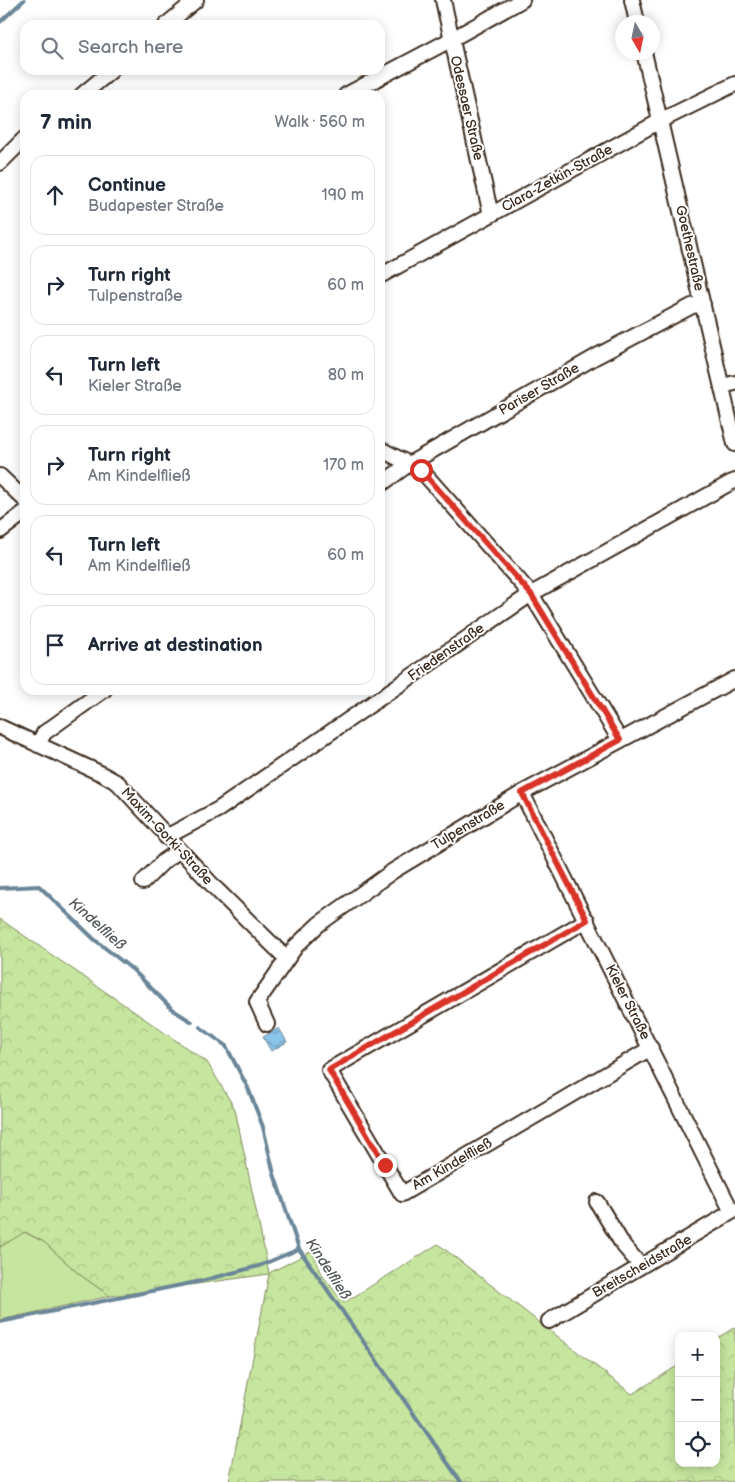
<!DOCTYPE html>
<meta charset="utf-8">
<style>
body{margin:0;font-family:"Balsamiq Sans",sans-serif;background:#f2f2f3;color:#1f2937}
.controls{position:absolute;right:15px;bottom:15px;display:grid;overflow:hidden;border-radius:10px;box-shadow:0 2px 12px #0003}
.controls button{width:45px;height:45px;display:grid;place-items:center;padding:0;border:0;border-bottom:1px solid #e0e1e3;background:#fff;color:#1f2937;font:25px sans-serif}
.compass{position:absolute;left:615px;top:15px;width:45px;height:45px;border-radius:50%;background:#fff;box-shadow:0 2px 12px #0003;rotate:171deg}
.stop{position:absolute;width:15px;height:15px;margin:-11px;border:4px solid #d93025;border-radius:50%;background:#fff}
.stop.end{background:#d93025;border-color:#fff;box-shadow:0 1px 5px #0008}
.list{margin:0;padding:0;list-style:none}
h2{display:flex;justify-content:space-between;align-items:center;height:65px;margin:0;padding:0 20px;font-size:21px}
h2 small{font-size:16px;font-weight:400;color:#747a83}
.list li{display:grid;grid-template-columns:32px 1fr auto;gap:15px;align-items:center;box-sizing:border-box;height:80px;margin:0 10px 10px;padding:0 10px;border:1px solid #e0e1e3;border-radius:15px}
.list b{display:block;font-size:19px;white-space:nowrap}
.list p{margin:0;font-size:16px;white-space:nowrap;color:#747a83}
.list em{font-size:16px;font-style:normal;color:#747a83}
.icon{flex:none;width:28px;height:28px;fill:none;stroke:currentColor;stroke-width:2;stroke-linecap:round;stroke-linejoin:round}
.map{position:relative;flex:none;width:735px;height:1482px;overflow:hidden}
.search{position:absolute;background:#fff;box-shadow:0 2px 12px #0003;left:20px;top:20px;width:365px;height:55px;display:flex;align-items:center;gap:12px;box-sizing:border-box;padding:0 18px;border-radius:15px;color:#747a83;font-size:19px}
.panel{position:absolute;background:#fff;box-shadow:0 2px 12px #0003;left:20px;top:90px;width:365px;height:605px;border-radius:15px}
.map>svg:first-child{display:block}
</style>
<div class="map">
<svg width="735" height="1482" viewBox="0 0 735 1482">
<defs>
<pattern id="forest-crowns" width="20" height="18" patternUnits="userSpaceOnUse" patternTransform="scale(1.25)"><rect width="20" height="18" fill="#c6e59e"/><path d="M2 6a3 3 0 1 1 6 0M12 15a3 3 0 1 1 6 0" fill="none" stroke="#abc588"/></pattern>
<pattern id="water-waves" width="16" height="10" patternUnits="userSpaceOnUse" patternTransform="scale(1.25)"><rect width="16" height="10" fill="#8bc4ea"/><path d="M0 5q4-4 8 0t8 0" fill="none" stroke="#739fbd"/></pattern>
</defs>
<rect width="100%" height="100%" fill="#fff"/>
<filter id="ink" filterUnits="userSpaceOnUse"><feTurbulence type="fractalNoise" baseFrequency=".02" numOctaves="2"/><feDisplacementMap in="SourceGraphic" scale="10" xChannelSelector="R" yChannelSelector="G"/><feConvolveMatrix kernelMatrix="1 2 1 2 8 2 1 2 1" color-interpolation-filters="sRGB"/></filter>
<g filter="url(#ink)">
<!-- grass -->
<path fill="#c6e59e" stroke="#80885e" d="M24 1232 44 1242 79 1274 110 1296 0 1320V1247Z"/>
<!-- forest -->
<path fill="url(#forest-crowns)" stroke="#80885e" d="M0 919 207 1062 235 1109 269 1273 312 1251 323 1276 344 1303 438 1244 632 1394 679 1365V1463H716V1339L735 1327V1482H229L269 1274 110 1296 79 1274 44 1242 25 1232 0 1247Z"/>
<!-- water -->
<path fill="url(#water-waves)" stroke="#6b8698" d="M279 1028 287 1042 271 1051 263 1037Z"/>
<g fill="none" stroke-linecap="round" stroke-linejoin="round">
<!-- stream -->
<path stroke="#6b8698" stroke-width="4" d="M0 22 24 0
M0 888 39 886 95 940 133 970 173 1010 192 1022
M200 1027 226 1046 248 1088 263 1127 274 1174 299 1249 461 1482
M0 1322 201 1281 259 1266 299 1249"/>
<!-- minor casing -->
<g stroke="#3b2a1e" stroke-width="18">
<path id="minor" d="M443 0 491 215
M632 0 637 22
M166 25 196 0
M644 52 735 444
M82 95 112 70
M346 95 452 39 522 0
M0 163 25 138
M380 276 660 121 735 84
M722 386 735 383
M380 449 421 470 531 594 620 740
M0 476 25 500
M380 485 409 464 597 356 692 306 703 304
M0 531 25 512
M0 727 100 773 118 783 217 890 287 959
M38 745 44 733 104 690
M522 793 732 1212
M166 837 219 809 531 594 730 483 735 481
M143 882 164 861 179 851
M587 920 329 1070 402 1194 651 1048
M267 1024 257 1002 296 946 319 924 393 871 522 793 735 679
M597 1202 623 1245 641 1266
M549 1321 735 1210"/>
</g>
<!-- minor -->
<use href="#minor" stroke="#fff" stroke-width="14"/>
</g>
</g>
<g fill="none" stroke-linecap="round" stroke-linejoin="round" filter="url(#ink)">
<!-- route -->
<path stroke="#d93025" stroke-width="6" d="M385 1165 329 1070 587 920 522 793 620 740 531 594 421 470"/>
</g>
<g text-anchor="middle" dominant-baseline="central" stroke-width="4" stroke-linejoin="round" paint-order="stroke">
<!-- street labels -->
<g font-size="14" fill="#3b2a1e" stroke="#fff">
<text transform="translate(467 108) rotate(77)">Odessaer Straße</text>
<text transform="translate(557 178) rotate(-29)">Clara-Zetkin-Straße</text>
<text transform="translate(690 248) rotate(77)">Goethestraße</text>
<text transform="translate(539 389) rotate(-30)">Pariser Straße</text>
<text transform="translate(446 652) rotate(-35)">Friedenstraße</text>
<text transform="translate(468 825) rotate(-31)">Tulpenstraße</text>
<text transform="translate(167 836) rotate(47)">Maxim-Gorki-Straße</text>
<text transform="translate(628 1002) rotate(63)">Kieler Straße</text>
<text transform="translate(452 1164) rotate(-30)">Am Kindelfließ</text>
<text transform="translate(642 1266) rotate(-30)">Breitscheidstraße</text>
</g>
<!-- water labels -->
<g font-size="15" font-style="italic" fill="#53585b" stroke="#fff">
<text transform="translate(97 924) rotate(42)">Kindelfließ</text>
<text transform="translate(328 1269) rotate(57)">Kindelfließ</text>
</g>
</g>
</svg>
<div class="controls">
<button>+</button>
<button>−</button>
<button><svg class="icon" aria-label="locate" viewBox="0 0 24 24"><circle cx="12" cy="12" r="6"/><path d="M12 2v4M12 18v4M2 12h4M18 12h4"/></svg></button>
</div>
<svg class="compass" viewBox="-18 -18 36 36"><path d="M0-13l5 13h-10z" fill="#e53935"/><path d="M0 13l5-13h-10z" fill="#747a83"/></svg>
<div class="stop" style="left:421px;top:470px"></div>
<div class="stop end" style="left:385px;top:1165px"></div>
<div class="search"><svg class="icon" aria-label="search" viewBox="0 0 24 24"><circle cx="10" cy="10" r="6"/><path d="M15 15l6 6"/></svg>Search here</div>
<section class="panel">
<h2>7 min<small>Walk · 560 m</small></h2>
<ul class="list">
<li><svg class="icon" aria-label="ahead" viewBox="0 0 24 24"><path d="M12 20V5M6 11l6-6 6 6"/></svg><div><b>Continue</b><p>Budapester Straße</p></div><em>190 m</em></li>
<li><svg class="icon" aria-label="right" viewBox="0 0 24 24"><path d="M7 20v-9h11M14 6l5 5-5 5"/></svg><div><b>Turn right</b><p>Tulpenstraße</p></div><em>60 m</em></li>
<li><svg class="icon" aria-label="left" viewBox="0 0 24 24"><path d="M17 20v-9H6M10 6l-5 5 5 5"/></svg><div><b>Turn left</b><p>Kieler Straße</p></div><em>80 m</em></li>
<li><svg class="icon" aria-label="right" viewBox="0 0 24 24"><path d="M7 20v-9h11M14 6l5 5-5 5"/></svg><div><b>Turn right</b><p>Am Kindelfließ</p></div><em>170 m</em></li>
<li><svg class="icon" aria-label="left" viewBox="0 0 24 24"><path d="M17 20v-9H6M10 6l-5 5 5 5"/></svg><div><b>Turn left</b><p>Am Kindelfließ</p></div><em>60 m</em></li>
<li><svg class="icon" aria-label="arrive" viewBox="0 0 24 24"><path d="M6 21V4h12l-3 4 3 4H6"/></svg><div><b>Arrive at destination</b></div></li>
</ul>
</section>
</div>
